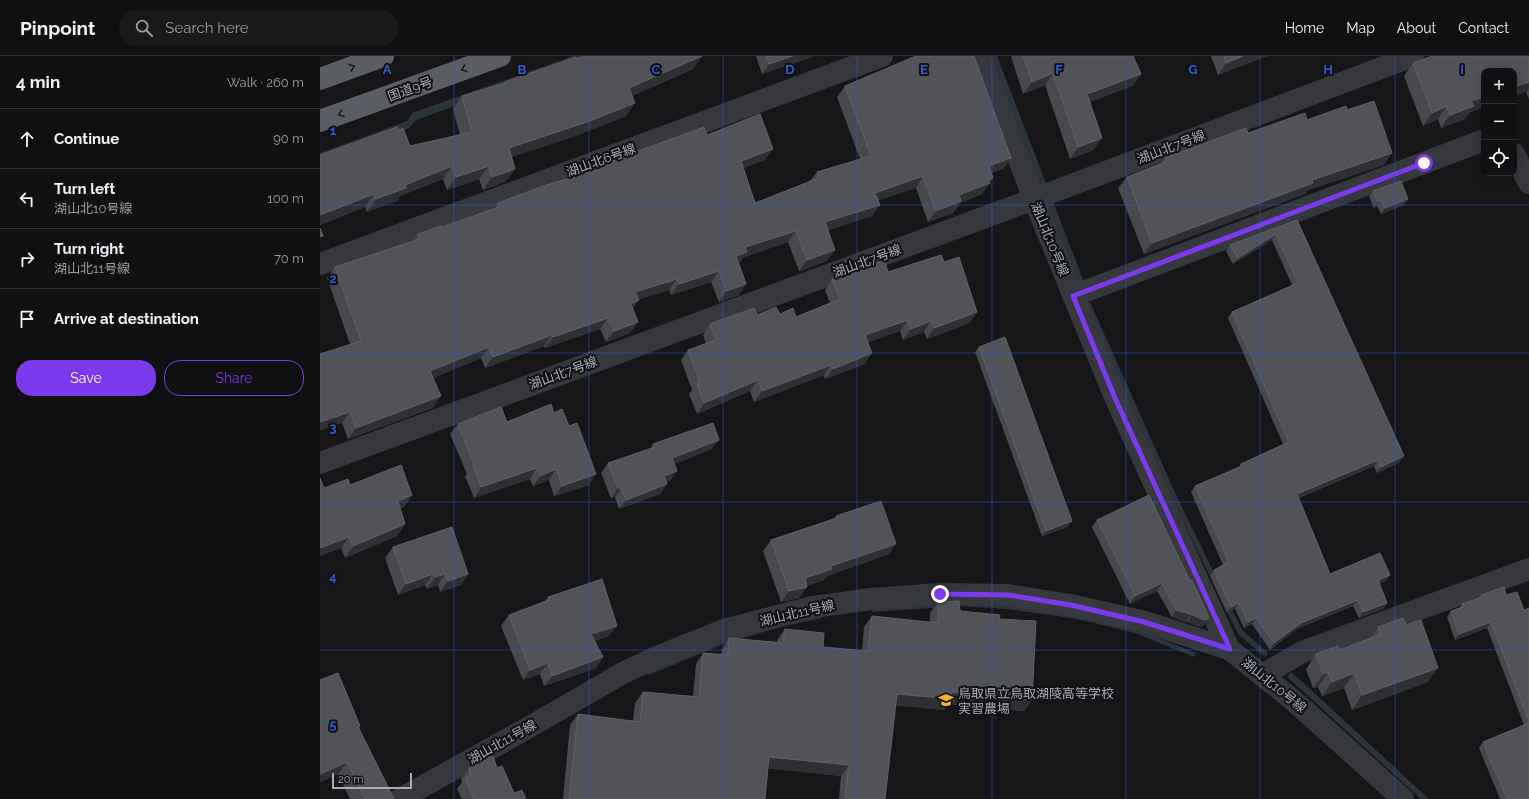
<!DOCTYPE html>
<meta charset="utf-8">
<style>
body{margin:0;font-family:Raleway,"Noto Sans JP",sans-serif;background:#19191b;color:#f1f3f6}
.controls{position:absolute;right:12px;top:12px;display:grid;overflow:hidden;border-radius:8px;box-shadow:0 2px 10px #0003}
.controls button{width:36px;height:36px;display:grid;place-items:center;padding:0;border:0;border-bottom:1px solid #303032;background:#101012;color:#f1f3f6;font:20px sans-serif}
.scale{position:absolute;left:12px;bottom:10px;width:80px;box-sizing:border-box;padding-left:4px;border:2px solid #a8adb8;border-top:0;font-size:11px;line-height:14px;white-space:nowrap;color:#a8adb8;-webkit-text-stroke:3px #111113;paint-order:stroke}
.stop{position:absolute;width:12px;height:12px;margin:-9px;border:3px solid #7c3aed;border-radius:50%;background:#fff}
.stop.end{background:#7c3aed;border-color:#fff;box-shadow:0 1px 4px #0008}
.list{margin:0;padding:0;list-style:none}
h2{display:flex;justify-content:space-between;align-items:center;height:52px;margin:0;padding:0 16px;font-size:17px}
h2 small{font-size:13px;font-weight:400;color:#9c9d9f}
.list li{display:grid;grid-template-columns:26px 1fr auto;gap:12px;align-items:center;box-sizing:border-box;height:60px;padding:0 16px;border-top:1px solid #303032}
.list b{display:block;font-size:15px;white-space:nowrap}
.list p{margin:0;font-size:13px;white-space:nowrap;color:#9c9d9f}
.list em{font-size:13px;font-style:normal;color:#9c9d9f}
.actions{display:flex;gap:8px;padding:12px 16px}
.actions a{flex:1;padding:9px 0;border:1px solid #7c3aed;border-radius:16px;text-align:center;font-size:14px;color:#7c3aed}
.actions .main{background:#7c3aed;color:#fff}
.icon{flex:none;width:22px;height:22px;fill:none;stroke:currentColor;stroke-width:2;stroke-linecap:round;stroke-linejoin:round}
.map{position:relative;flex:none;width:1209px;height:743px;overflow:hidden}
header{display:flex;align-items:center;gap:24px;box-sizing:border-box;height:56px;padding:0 20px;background:#101012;border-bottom:1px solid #303032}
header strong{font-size:19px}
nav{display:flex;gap:22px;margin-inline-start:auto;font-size:14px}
.search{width:280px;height:36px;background:#19191b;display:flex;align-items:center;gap:10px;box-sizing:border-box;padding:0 14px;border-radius:22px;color:#9c9d9f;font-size:15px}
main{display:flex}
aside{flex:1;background:#101012}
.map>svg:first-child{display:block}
</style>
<header>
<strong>Pinpoint</strong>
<div class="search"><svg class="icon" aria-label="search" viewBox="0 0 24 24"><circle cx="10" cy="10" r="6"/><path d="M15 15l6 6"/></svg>Search here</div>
<nav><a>Home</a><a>Map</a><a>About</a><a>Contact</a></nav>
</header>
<main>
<aside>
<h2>4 min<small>Walk · 260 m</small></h2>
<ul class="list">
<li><svg class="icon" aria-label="ahead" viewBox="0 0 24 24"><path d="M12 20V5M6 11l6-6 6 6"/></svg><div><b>Continue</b></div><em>90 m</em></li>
<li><svg class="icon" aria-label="left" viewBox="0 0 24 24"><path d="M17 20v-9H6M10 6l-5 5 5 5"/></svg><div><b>Turn left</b><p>湖山北10号線</p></div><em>100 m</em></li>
<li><svg class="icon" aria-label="right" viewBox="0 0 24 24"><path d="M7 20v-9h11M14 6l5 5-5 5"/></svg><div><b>Turn right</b><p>湖山北11号線</p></div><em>70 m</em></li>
<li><svg class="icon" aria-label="arrive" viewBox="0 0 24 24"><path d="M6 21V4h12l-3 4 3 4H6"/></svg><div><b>Arrive at destination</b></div></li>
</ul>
<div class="actions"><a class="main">Save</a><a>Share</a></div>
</aside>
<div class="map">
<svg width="1209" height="743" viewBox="0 0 1209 743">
<rect width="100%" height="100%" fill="#161618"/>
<!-- water -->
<path fill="#2c353c" d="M253 0H273L96 64 89 72 0 105V97L87 65 92 57Z
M669 0H677L764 226 757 229Z
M770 246 857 441 922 574 948 597 945 601 918 578 853 444 764 248Z
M599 548 688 549 758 559 816 573 876 597 874 601 815 577 757 563 687 553 640 550 552 556V552Z
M502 559V562L461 571 406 587 329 619 327 616 407 583Z
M971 616 989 632 1109 743H1101L986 638 967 621Z"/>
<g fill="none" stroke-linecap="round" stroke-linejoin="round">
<!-- minor -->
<path stroke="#37383d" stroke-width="22" d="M659 0 714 143 795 341 909 593 973 644 1083 743
M1194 98 1209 127
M0 208 562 0
M753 240 1164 84
M0 407 714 143 1093 0
M943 619 982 596 1209 513
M80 743 204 674 303 617 339 600 404 574 493 551 551 543 620 538 688 539 751 549 825 566 909 593"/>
<!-- trunk -->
<path stroke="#5b5e65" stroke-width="22" d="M0 23 63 0
M0 65 180 0"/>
</g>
<!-- wall -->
<path fill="#47494d" d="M382 0 373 13 312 40 306 60 258 79 191 101 195 113 185 126 163 134 159 123 127 134 123 123 80 140 77 145 47 156 45 151 0 169V99L79 74 90 90 140 79 133 53 142 40 184 28 185 26 256 3Z
M436 0H493L492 1 442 18Z
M691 0H813L821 18 812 30 770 46 782 82 773 94 750 103 725 29 703 38Z
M891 0H947L898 19Z
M1209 0V43L1206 36 1164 15V51L1150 56 1145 63 1121 72 1118 63 1103 70 1084 20 1093 7Z
M525 30 691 102 683 113 671 117 670 126 662 138 640 147 633 157 608 166 596 132 558 144 560 149 552 160 508 174 507 205 479 215 468 186 424 201 419 207V239L399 246 391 226 351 239 349 234 319 243 313 252 310 277 286 286 280 273 225 292 224 290 165 312 161 302 113 322V352L28 383 22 367 30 288 7 222 15 211 93 185 98 178 122 171 174 153 178 147 280 113 283 108 387 79 445 104 423 112 435 147 490 125 497 116 540 103 517 41Z
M1027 54 1064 109 988 134 985 138 824 198 798 132 807 121 841 107 845 102 928 77 987 64Z
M1053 135 1084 149 1061 158 1057 150 1054 152 1049 141Z
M977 164 1080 406 1057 417 1054 410 979 442 1010 518 1070 519 1065 525 1059 528 1067 547 1063 553 1039 562 1033 550 977 573 950 594 932 568 924 572 915 553 907 557 890 520 894 514 903 509 871 436 875 430 919 411 921 408 963 388 908 262 912 256 972 229 952 184 913 208 906 195 910 189Z
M624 206 650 267 607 283 604 276 583 284 580 275 548 286 545 308 505 323 504 319 434 346 430 335 377 358 369 338 372 334 361 304 368 294 386 287 383 279 390 268 437 259 460 258 476 261 510 247 505 234 512 223 568 216Z
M659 291 748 471 722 480 655 296Z
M234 357 269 429 234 440 229 424 213 430 210 423 154 442 145 420 147 418 130 378 138 368 187 366Z
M333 388 392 393 354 408 350 425 346 426 347 428 340 438 299 453 295 441 291 442 281 417 288 407 330 393Z
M30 429 92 439 84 451 80 452 85 468 77 480 25 502 21 492 4 432Z
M516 460 569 498 507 520 504 524 486 530 487 531 479 542 461 546 443 495 451 484 515 462Z
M777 464 870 525 889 562 884 569 880 571 867 566 866 565 865 566 852 561 837 535 810 548 772 471Z
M73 491 148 518 141 529 120 536 118 529 107 533 105 529 78 539 65 502Z
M1161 539H1186L1204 554 1209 552V743H1180L1159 692 1163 686 1204 669 1167 572 1135 584 1127 561 1131 555 1140 552 1142 548 1159 542Z
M228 541 289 580 274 585 283 601 276 612 224 630 220 618 203 624 181 570 189 559 225 545Z
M618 546 640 555 679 563 712 644 704 655 628 648 624 654 575 649 565 743H519L521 720 447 712 445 743H243L250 669 258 658 313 665 315 647 323 636 373 640 376 608 383 597 401 599 402 593 409 582 457 586V584L465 573 503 591 542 595 544 571 552 560 610 566V557Z
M1058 571 1108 626 1032 654 1024 632 1002 640 998 631 993 632 986 613 996 598 1020 594 1050 583Z
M0 624 40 670 39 672 74 743H30L18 718 0 726Z
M149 712H177L194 737 206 743H142L137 733 142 726 141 723Z"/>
<!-- shaded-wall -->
<path fill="#2f3033" d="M382 0 373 13 300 45 309 32Z
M473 0H493L492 1 442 18 449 8Z
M923 0H947L898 19 906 7Z
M733 17 725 29 703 38 712 26Z
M821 18 812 30 759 50 767 38Z
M1209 26V33L1206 36 1194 41V31Z
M1164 41V51L1150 56 1145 63 1121 72 1130 59 1151 45Z
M315 47 306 60 258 79 180 105 189 92Z
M1127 50 1118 63 1103 70 1112 57Z
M782 82 773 94 750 103 758 91Z
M453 93 445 104 413 116 421 105Z
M1072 97 1064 109 988 134 985 138 824 198 832 187 992 124Z
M691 102 683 113 661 121 669 110Z
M132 110 123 123 80 140 77 145 47 156 56 143 85 129Z
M169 110 159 123 127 134 136 121Z
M195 113 185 126 163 134 172 121Z
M603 120 596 132 547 148 555 137Z
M673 122 668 128 670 127 662 138 640 147 633 157 608 166 616 155 639 139Z
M54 138 45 151 0 169V159Z
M1088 143 1084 149 1061 158 1065 152Z
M1061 144 1057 150 1054 152 1058 146Z
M560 149 552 160 497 178 505 166Z
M476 175 468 186 424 201 419 207 416 200 425 191Z
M956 178 952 184 913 208 918 202Z
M515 194 507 205 479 215 487 204Z
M399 215 391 226 351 239 359 228Z
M357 223 349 234 307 247 315 236Z
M426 228 419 239 399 246 406 235Z
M319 244 311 255V248Z
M657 256 650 267 607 283 614 272Z
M288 262 280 273 225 292 233 281Z
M588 264 580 275 538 290 545 279Z
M611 265 604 276 583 284 591 273Z
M318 266 310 277 286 286 294 275Z
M232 279 224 290 165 312 173 301Z
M169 291 161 302 103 326 110 315Z
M552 297 545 308 505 323 513 313Z
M511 309 504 319 434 346 442 335Z
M438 324 430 335 377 358 384 347Z
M121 340 113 352 28 383 36 372Z
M30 356 22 367 0 375V366Z
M399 384 392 393 345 412 352 402Z
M1084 400 1080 406 1057 417 1061 411Z
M1058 404 1054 410 973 444 977 438Z
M217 412 210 423 154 442 161 431Z
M236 413 229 424 213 430 220 420Z
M357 415 350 425 337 430 344 420Z
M276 418 269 429 234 440 242 430Z
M347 428 340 438 299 453 306 444Z
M298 432H301L295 441 291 442Z
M92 439 84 451 70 456 78 445Z
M752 465 748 471 722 480 726 475Z
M85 468 77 480 25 502 33 490Z
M29 481 21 492 0 500V492Z
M576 488 569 498 507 520 504 524 477 533 485 522 511 510Z
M113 518 105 529 78 539 86 528Z
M125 518 118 529 107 533 115 521Z
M148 518 141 529 120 536 128 525Z
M1070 519 1065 525 1053 530 1058 524Z
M842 527 837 535 810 548 815 540Z
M487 531 479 542 461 546 469 535Z
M1038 544 1033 550 977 573 950 594 954 587 981 567Z
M919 547 915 553 907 557 911 551Z
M1067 547 1063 553 1039 562 1043 556Z
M856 554 871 558 866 565 865 566 852 561Z
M872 559 889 562 884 569 880 571 867 566Z
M936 562 932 568 924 572 928 566Z
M1171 566 1167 572 1135 584 1139 578Z
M297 570 289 580 263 589 271 578Z
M283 601 276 612 224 630 232 620Z
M228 607 220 618 203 624 210 614Z
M1118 612 1108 626 1032 654 1042 639Z
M1008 616 998 631 993 632 1003 618Z
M1034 617 1024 632 1002 640 1012 626Z
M632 636 712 644 704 655 628 648 624 654 569 649 577 638Z
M449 701 529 709 521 720 441 712Z
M27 706 18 718 0 726V718Z"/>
<!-- building -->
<path fill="#525359" stroke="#5f6168" d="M265 0H382L309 32 315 47 267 66 189 92 195 113 172 121 169 110 136 121 132 110 85 129 86 132 56 143 54 138 0 159V99L77 71 79 74 83 72 90 90 152 76 142 40 185 27V26L256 1V3Z
M446 0H473L449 8Z
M596 0H654L691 102 669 110 673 122 669 124 670 127 639 139 641 145 616 155 603 120 555 137 560 149 505 166 515 194 487 204 476 175 425 191 427 196 416 200 426 228 406 235 399 215 359 228 357 223 315 236 319 244 311 248 318 266 294 275 288 262 233 281 232 279 173 301 169 291 110 315 121 340 36 372 30 356 0 366V298L41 285 15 211 100 183 98 178 121 170 122 171 179 151 178 147 223 130 284 112 283 108 384 71 387 79 440 58 453 93 421 105 435 147 499 122 497 116 551 100 525 30Z
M703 0H813L821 18 767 38 782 82 758 91 733 17 712 26Z
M904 0H923L906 7Z
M1112 0H1209V26L1194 31V15H1164V41L1151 45 1154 50 1130 59 1127 50 1112 57 1093 7Z
M1054 45 1072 97 992 124 993 127 832 187 807 121 846 106 845 102 926 72 928 77 985 57 987 64 1026 50 1027 54Z
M1081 125 1088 143 1065 152 1061 144 1058 146 1053 135Z
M977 164 1084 400 1061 411 1058 404 977 438 1010 518 1060 497 1070 519 1058 524 1067 547 1043 556 1038 544 981 567 954 587 936 562 928 566 919 547 911 551 894 514 909 506 875 430 922 410 921 408 969 386 912 256 978 227 956 178 918 202 910 189Z
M0 172 3 180 0 181Z
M621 199 624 206 639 201 657 256 614 272 611 265 591 273 588 264 545 279 552 297 513 313 511 309 442 335 438 324 384 347 377 327 380 326 368 294 396 284 390 268 434 252 437 259 456 251 460 258 473 252 476 261 520 243 512 223 564 204 568 216Z
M685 281 752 465 726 475 659 291Z
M231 348 234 357 242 353 249 370 257 367 276 418 242 430 236 413 220 420 217 412 161 431 153 409 154 408 138 368 181 351 187 366Z
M393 367 399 384 352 402 357 415 344 420 347 428 306 444 301 432H298L288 407 335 391 333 388Z
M81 409 92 439 78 445 85 468 33 490 29 481 0 492V422L4 432 28 423 30 429Z
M829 439 870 525 872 524 889 562 885 564 872 559 871 558H870L856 554 842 527 815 540 777 464Z
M561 445 576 488 511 510 512 513 485 522 487 531 469 535 451 484 517 462 516 460Z
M132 471 148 518 128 525 125 518 115 521 113 518 86 528 73 491Z
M282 523 297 570 271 578 283 601 232 620 228 607 210 614 189 559 229 544 228 541Z
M1184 531 1186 539 1197 536 1204 554 1209 552V665L1171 566 1139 578 1131 555 1143 551 1142 548 1162 541 1161 539Z
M639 545 640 555 680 559 679 563 716 565 712 644 632 636 631 643 577 638 565 743H525L529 709 449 701 445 743H249L258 658 320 666 323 636 379 641 383 597 408 599 409 582 463 587 465 573 504 577 503 591 548 595 552 560 618 567V546Z
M1083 562 1086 569 1101 564 1118 612 1042 639 1034 617 1012 626 1008 616 1003 618 996 598 1018 590 1020 594 1061 578 1058 571Z
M18 617 40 670 38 671 74 743H45L27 706 0 718V624Z
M1209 667V743H1187L1163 686Z
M173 700 177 712 182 710 194 737 202 734 206 743H154L145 722 151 719 149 712Z"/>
<!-- one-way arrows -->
<defs><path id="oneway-chevron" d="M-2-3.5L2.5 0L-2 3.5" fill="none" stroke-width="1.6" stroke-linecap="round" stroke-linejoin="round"/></defs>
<g stroke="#18191b">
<use href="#oneway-chevron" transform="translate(32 11) rotate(-20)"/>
<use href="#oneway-chevron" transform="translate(144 13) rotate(160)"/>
<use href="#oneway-chevron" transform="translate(21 58) rotate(160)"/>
</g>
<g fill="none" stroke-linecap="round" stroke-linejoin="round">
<!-- route -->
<path stroke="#7c3aed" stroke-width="5" d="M620 538 688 539 751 549 824 566 910 593 795 342 753 240 1104 107"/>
</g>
<!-- grid -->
<path fill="none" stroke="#325cd3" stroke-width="1" stroke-opacity="0.55" d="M134 0V743M269 0V743M403 0V743M537 0V743M672 0V743M806 0V743M940 0V743M1075 0V743M0 149H1209M0 297H1209M0 446H1209M0 594H1209"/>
<!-- icons -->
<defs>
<g id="school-bare" transform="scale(1.2)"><path d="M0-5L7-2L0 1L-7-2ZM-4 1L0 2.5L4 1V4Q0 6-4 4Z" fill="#f2b134" stroke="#111113" stroke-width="2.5" paint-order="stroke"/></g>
</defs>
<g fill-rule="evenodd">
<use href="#school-bare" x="626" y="644"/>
</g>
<g text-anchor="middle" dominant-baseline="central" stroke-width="4" stroke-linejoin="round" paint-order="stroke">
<!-- street labels -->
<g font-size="13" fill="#a8adb8" stroke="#111113">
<text transform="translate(90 33) rotate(-20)">国道9号</text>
<text transform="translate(851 91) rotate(-21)">湖山北7号線</text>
<text transform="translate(281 104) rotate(-20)">湖山北6号線</text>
<text transform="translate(730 183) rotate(68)">湖山北10号線</text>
<text transform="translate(547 205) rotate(-20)">湖山北7号線</text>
<text transform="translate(243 317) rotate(-20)">湖山北7号線</text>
<text transform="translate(477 557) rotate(-13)">湖山北11号線</text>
<text transform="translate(954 629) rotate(39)">湖山北10号線</text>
<text transform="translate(182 686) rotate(-29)">湖山北11号線</text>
</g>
<!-- poi labels -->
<g font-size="13" fill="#a8adb8" stroke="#111113" text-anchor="start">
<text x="638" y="637">鳥取県立鳥取湖陵高等学校<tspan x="638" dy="15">実習農場</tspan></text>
</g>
</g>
<g font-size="13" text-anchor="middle" font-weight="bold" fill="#325cd3" stroke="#111113" stroke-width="4" stroke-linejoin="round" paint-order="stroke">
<text x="67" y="18">A</text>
<text x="202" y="18">B</text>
<text x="336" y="18">C</text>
<text x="470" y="18">D</text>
<text x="604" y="18">E</text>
<text x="739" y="18">F</text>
<text x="873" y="18">G</text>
<text x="1008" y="18">H</text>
<text x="1142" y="18">I</text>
<text x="13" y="79">1</text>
<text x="13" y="227">2</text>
<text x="13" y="376">3</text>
<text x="13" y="525">4</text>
<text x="13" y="673">5</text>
</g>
</svg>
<div class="controls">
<button>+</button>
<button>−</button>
<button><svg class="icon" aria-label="locate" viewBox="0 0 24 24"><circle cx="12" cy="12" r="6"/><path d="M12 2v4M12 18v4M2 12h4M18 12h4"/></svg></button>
</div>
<div class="scale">20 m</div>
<div class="stop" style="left:1104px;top:107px"></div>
<div class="stop end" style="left:620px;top:538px"></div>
</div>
</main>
